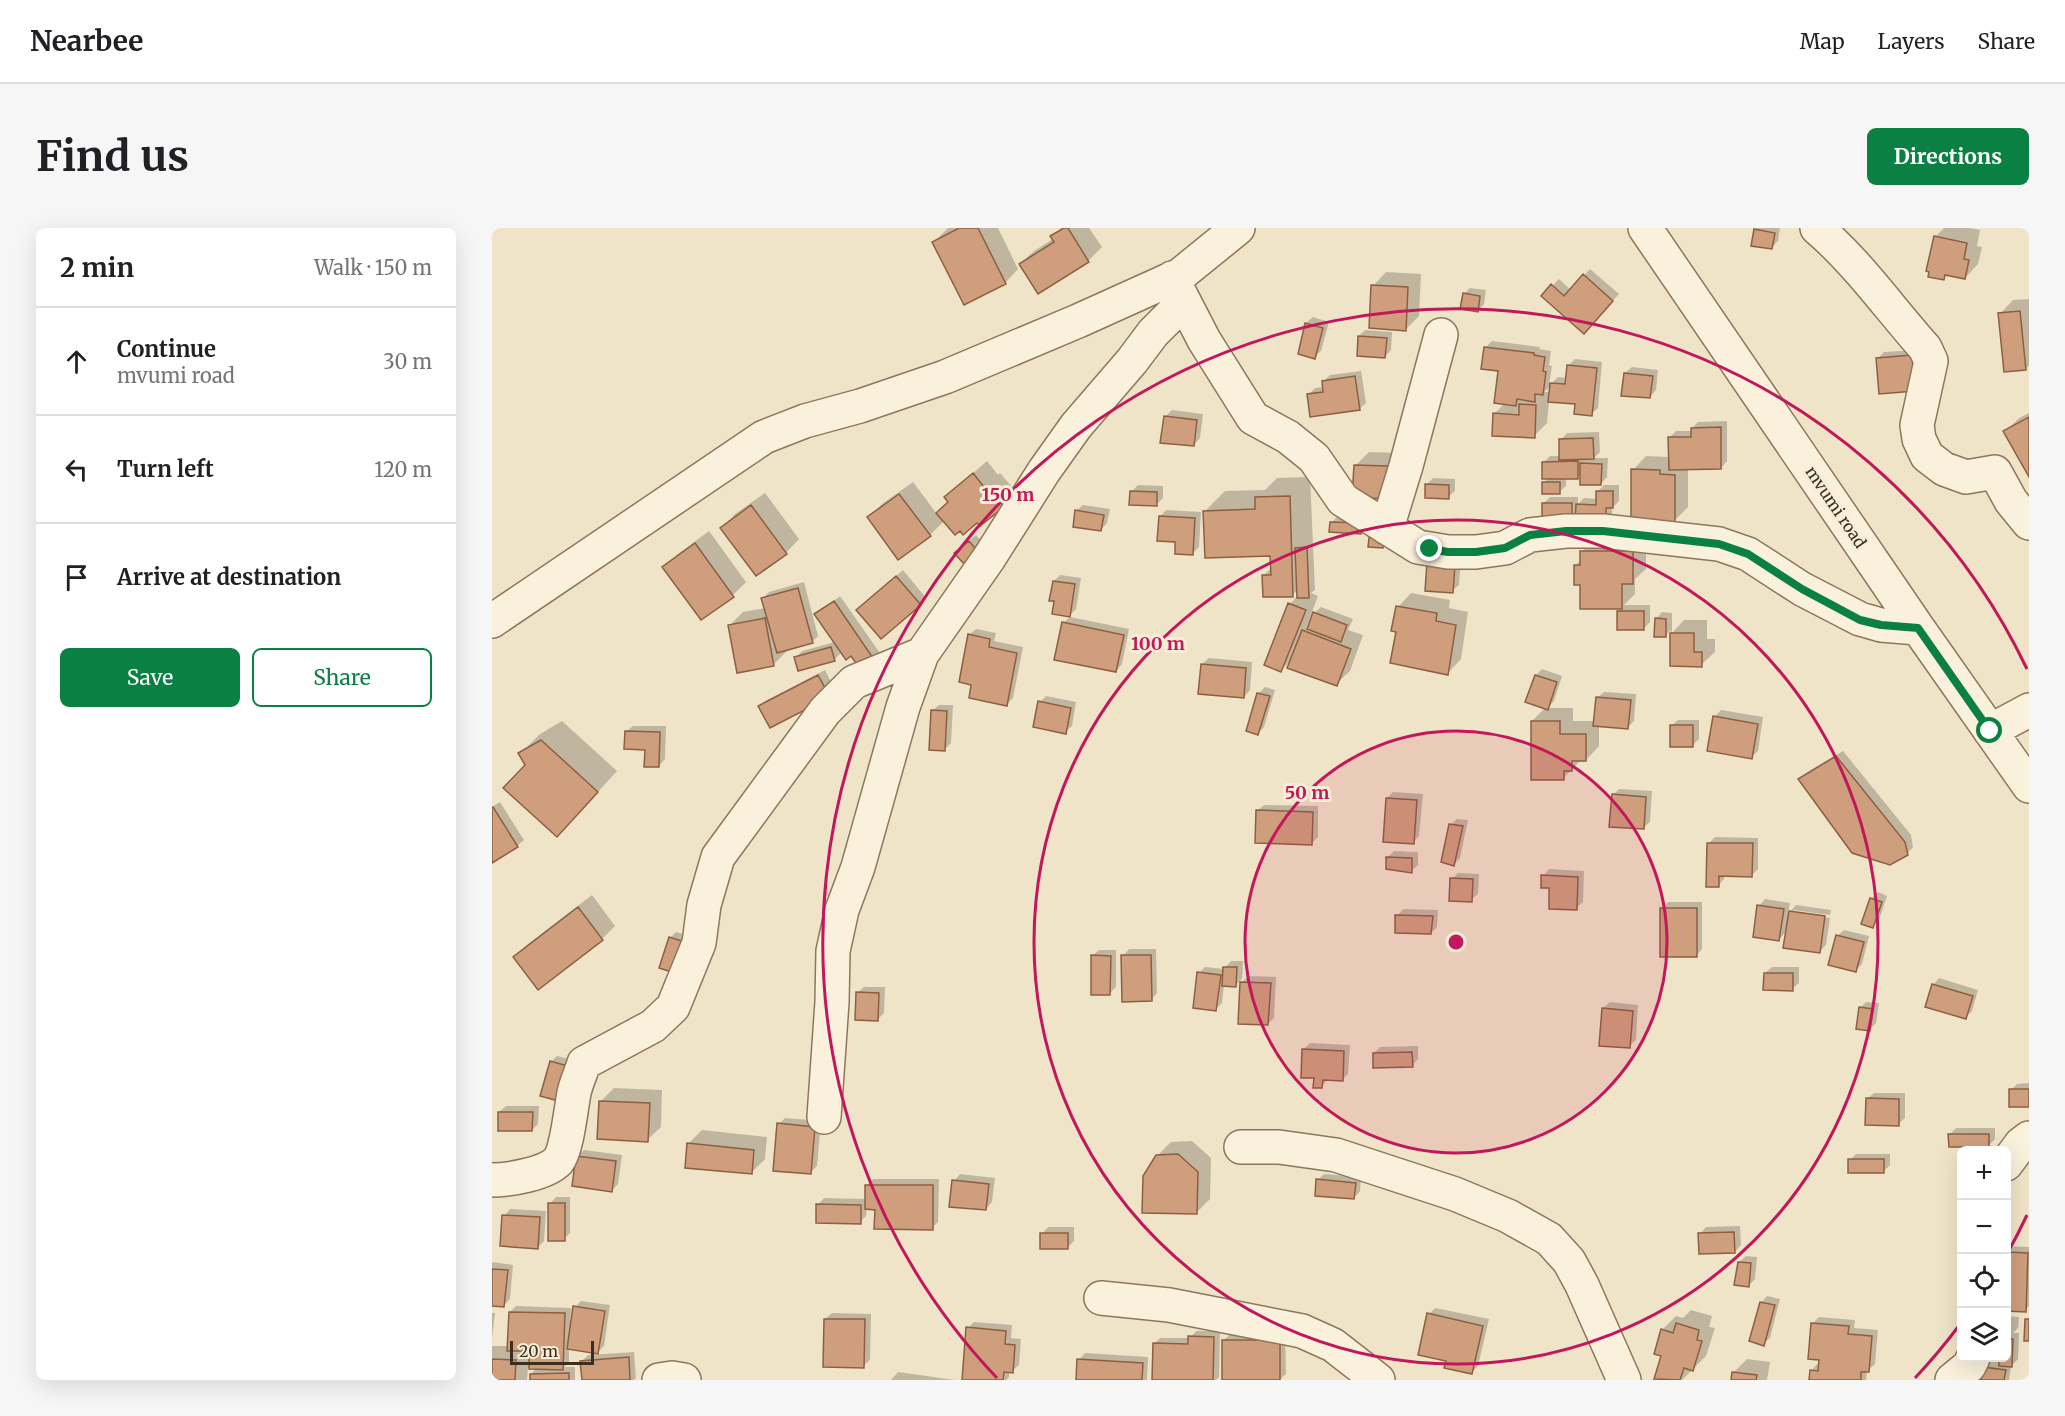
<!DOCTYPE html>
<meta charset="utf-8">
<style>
body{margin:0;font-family:Merriweather,serif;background:#f6f6f6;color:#202124}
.controls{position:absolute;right:18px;bottom:18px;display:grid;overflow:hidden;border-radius:9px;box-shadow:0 6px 24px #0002}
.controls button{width:54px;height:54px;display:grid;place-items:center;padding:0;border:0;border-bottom:2px solid #e0e0e0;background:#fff;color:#202124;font:30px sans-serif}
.scale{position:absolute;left:18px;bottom:15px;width:84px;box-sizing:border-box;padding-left:6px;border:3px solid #3d2e20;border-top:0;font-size:16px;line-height:21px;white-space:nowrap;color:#3d2e20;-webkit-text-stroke:4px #f7eed8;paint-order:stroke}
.stop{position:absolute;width:18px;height:18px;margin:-14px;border:4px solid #0b8043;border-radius:50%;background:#fff}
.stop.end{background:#0b8043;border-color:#fff;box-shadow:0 2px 6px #0008}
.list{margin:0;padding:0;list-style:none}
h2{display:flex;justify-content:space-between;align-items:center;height:78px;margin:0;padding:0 24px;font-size:26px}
h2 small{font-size:20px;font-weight:400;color:#757577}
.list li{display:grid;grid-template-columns:39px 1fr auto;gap:18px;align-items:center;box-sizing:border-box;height:108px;padding:0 24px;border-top:2px solid #e0e0e0}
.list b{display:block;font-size:22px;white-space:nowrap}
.list p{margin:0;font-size:20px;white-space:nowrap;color:#757577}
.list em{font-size:20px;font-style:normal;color:#757577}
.actions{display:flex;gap:12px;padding:18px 24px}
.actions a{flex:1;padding:14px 0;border:2px solid #0b8043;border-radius:9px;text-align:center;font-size:21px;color:#0b8043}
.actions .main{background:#0b8043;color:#fff}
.icon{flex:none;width:33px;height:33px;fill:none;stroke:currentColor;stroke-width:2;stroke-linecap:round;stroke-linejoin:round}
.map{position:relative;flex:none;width:1537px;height:1152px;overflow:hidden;border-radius:9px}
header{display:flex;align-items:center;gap:36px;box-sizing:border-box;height:84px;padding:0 30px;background:#fff;border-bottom:2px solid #e0e0e0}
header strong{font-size:28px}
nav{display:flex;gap:33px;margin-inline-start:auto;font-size:21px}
.intro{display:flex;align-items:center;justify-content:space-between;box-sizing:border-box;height:144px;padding:0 36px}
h1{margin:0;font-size:42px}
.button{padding:15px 27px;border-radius:9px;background:#0b8043;color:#fff;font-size:21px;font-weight:700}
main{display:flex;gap:36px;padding:0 36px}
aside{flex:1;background:#fff;border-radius:9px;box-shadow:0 6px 24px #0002}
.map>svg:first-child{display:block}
</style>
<header>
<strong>Nearbee</strong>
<nav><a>Map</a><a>Layers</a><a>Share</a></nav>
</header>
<div class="intro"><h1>Find us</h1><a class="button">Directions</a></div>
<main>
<aside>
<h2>2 min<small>Walk · 150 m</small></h2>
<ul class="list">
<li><svg class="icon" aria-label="ahead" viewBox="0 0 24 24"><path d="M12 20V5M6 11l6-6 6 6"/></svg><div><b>Continue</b><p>mvumi road</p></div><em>30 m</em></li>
<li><svg class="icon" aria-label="left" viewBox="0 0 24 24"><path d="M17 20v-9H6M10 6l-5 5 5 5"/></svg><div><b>Turn left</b></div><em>120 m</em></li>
<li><svg class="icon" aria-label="arrive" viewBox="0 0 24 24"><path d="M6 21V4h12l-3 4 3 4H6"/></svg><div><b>Arrive at destination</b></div></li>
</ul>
<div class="actions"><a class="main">Save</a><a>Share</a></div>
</aside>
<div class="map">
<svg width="1537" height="1152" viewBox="0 0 1537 1152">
<rect width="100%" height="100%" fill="#f0e4c8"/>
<!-- shadow -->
<path fill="#0003" fill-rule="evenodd" d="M456 0H506L526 41 513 55 442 14Z
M569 0H597L610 19 596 33 528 36 542 23 561 11 560 9Z
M1265 0H1288L1286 13 1280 19 1263 2Z
M1452 0H1477L1488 2 1485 18 1490 19 1486 36 1473 50 1456 46 1451 51 1443 9Z
M1098 41 1127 66 1098 98 1051 68 1067 51 1079 62Z
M894 44 929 46 927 88 914 101 881 58Z
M978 60 994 62 992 76 986 82 972 66Z
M1537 71V137L1534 141 1508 86 1521 72Z
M821 89 837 94 829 123 822 129 814 95Z
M873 102 900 104 899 122 893 129 867 108Z
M1000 113 1048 119 1047 121 1059 123 1057 137 1060 138 1057 158 1066 149 1075 150 1077 137 1083 131 1110 134 1106 180 1099 186 1085 175 1057 173 1055 195 1042 208 1002 186 1013 175 1008 142 994 119ZM1059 157V164H1052Z
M1426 122 1429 155 1385 131 1392 124Z
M1140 139 1166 142 1164 162 1158 169 1133 145Z
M869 143 874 175 867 181 816 167 823 160 832 159 831 154 838 147Z
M680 182 711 186 708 210 702 217 673 189Z
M1537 185V246L1513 204 1527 190Z
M1235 193V233L1229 240H1196V279L1182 293 1141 242 1154 228 1178 229V209L1184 203H1200V200L1206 194Z
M1107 204 1108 224 1102 230H1116L1115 249 1109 256 1090 245 1085 250H1074V258L1067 264 1052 254 1057 250 1052 234 1058 228H1069V212L1075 205Z
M877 224 909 225 908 256 863 238Z
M495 233 506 247 508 245 524 264 511 277 486 293H452L438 307 377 289 390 276 421 254 445 286 457 273 454 269Z
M818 249 823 362 819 365 826 368 814 400 819 395 822 385 829 379 861 391 856 402 871 407 858 443 844 456 800 431 789 442 798 376 806 367V362L800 367 771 348 780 339V326L713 283 733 263 773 262 785 250Z
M941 250 963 251V263L956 269 934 257Z
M646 257 671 258V270L664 277 639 264Z
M1112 257H1127V273L1120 280V287L1114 293 1079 292 1052 275 1058 269H1086V276L1092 270 1106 271V263Z
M273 265 307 311 294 325 230 300 243 286Z
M591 277 618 281 615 295 609 302 584 283Z
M674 282 709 284 707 319 700 326 685 313 668 289Z
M845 289 875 290V298L869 304 839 295Z
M217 303 254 354 241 367 172 339 186 326Z
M484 307 493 317 486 324 470 319Z
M1103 310H1154V341L1143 351V366L1132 377H1158V394L1152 400 1127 383 1131 379H1090V355L1083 338 1090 331V324Z
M969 330 967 357 960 363 934 362Z
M411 342 434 370 428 376H372Z
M568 347 589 350 584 381 577 388 562 353Z
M312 354 326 408 320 414 294 421 295 423 281 437 238 397 251 384 274 380 271 370 277 364Z
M919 365 958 372 957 380 976 384 969 431 956 445 906 402V379Z
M348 368 388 425 382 431 350 424 342 432 304 430 310 423 343 414 324 387Z
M1170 384 1180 385V405L1192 392H1215V411H1223V424L1209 437H1179V402L1173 408 1164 391Z
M578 389 637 401 630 436 624 443 571 395Z
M484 401 504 405 502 413 531 419 521 470 515 476 481 456 477 407Z
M717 430 760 434 758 462 752 469 710 436Z
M1050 441 1070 448 1062 473 1055 480H1081V493H1103L1105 470 1112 464 1144 466 1142 493 1136 499 1107 497V518L1094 532H1089L1071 551 1040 493 1054 479 1044 447Z
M333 442 343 462 268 478 275 472Z
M773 459 783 462 772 499 766 505V466Z
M554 468 584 474 580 498 573 504 548 474Z
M447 477H461L459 515 453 521 440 483Z
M1229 482 1271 489 1266 523 1259 529 1223 488Z
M1186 492H1207V511L1200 518 1179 498Z
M70 493 125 543 85 587 35 537 28 526 48 506Z
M141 498H174L173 531 167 538 154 520 134 504Z
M1351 523 1419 607 1421 619 1415 626 1308 551 1314 545Z
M1127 561 1160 563 1158 594 1151 600 1121 567Z
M901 564 931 566 927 608 921 614 895 570Z
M8 574 32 612 25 618 0 634V579Z
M772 577 826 578V609L819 616 765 583Z
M965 591 976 592 968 630 962 636 958 597Z
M1223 609 1266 610V641L1260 647H1232V651L1226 658 1216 616Z
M902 623 926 624V637L919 643 896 629Z
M1057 641 1092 643 1091 674 1084 680 1059 658 1051 648Z
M966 645 987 646 986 666 979 672 960 651Z
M1386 664 1395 668 1387 692 1381 698 1379 671Z
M100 667 123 698 110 711 23 729 36 716Z
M1273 671 1298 675 1296 686 1304 677 1339 682 1338 687 1301 682V685L1338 690 1334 717 1327 724 1295 703 1287 711 1267 678Z
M1176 674H1210V721L1204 728 1169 681Z
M911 681 946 682 945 699 939 705 905 688Z
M1352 702 1377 708 1370 736 1363 743 1345 708Z
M184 704 198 708 189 737 178 710Z
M637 721H664L665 765 659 772 631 728Z
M607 722H624V759L617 766 600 728Z
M739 733H751L750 754 756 748 784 749 782 790 776 796 747 795 750 751 744 757 732 756 730 775 724 781 707 745 713 739 732 741Z
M1280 739H1307V755L1300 761 1273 745Z
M1447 750 1486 762 1480 783 1473 790 1441 757Z
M372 759H393L392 785 386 791 365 765Z
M1118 774 1146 777 1144 812 1137 818 1111 780Z
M1374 774 1387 775 1384 795 1378 801 1368 780Z
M818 815 858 817 856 846 850 852 836 851 829 859 812 821Z
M926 818V831L920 838 882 825 888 819Z
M65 828 89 834 79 867 59 834Z
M1537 855V877L1519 862 1525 856Z
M122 860 170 862 169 899 155 912 108 874Z
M1382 865H1413V890L1406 896 1375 871Z
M14 878H47L46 896 40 902 7 884Z
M293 890 329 893 325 938 319 944 287 896Z
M1464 900H1503V911L1497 917 1458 906Z
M210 902 275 909 273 931 259 945 196 916Z
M700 913 719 930 718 971 704 985 665 928 679 914Z
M92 922 130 927 126 956 120 962 85 928Z
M1364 926H1398V937L1392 943 1358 932Z
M468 946 503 950 500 974 494 981 462 953Z
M832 946 869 949 868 963 862 970 826 952Z
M381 951H447L446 994 440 1000 384 980H375L374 988 368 994 326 977 332 970 375 971V957Z
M64 969H78V1005L72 1011 58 976Z
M18 981 54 983 52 1013 46 1019 12 988Z
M1248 998 1249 1017 1243 1024 1208 1006 1214 999Z
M556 999H582V1013L576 1019 550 1006Z
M1514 1018 1537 1019V1078L1533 1082 1514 1081Z
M1254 1028 1265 1029 1263 1051 1256 1058 1247 1034Z
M0 1034 21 1037 18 1071 11 1078 0 1077Z
M1275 1068 1288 1071 1278 1110 1271 1116 1269 1075Z
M89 1073 118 1077 112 1118 105 1125 77 1120V1134L72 1139H83V1152H39V1146L45 1140H36L35 1152H0V1118H17L18 1084 24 1078 79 1080 78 1095 80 1096 83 1079Z
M943 1080 997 1091 986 1138 980 1144 956 1132 937 1086Z
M1199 1082 1220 1088 1217 1099 1223 1100 1214 1128 1190 1152 1164 1150 1171 1127 1170 1102 1184 1088 1191 1090Z
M0 1085H3L0 1111Z
M340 1085 379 1086 378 1132 371 1138 333 1091Z
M1514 1088 1527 1089 1526 1100 1521 1105H1527L1526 1131 1519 1138 1517 1152H1482L1499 1133 1508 1134V1130H1514Z
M1327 1089 1363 1092 1362 1100 1386 1102 1383 1136 1375 1143 1374 1152H1318L1319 1143 1325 1136H1328L1320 1096Z
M482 1094 520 1097 519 1110 529 1111 527 1137 520 1143H517V1149L514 1152H472L476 1100Z
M704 1103H728L727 1149 724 1152H661L662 1116 668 1110H698Z
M738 1106H793L794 1146 787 1152H732L731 1113Z
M142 1124 144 1150 142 1152H91L90 1133 96 1127Z
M593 1125 656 1129 655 1152H586L587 1132Z
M1255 1131 1278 1134 1275 1152H1240L1241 1145Z
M406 1144 463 1152H399Z"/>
<!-- building -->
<path fill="#cf9f7d" stroke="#8d5f41" stroke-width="1.5" d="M467 0H486L514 56 472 77 440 14Z
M572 0H576L597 34 546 66 527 36 562 14 558 8Z
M1262 1 1283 5 1280 21 1259 18Z
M1442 8 1475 15 1472 31 1477 32 1473 51 1453 47 1452 52 1436 49 1437 44 1434 43Z
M1091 46 1121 73 1092 106 1049 68 1059 56 1072 68Z
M879 57 916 59 914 103 877 100Z
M971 65 988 68 986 84 968 81Z
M1528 83 1534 142 1512 144 1506 85Z
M813 95 831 100 823 131 806 126Z
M866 108 895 110 893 130 865 128Z
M992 119 1042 125V127L1053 129 1051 143 1054 144 1051 167 1043 166V174L1025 171 1024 178 1002 175 1006 143 989 141Z
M1420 127 1423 163 1387 166 1384 130Z
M1075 137 1105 140 1100 188 1082 186 1083 176 1056 174 1058 155 1073 156Z
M1132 145 1161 148 1158 170 1129 168Z
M863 148 868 182 818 189 815 166 831 164 830 153Z
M1027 176 1044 177 1043 210 1000 208 1001 185 1027 187Z
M672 188 705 192 702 218 668 215Z
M1537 189V249L1511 203Z
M1229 199V241L1177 242 1176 209H1199V200Z
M1101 210 1102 231 1067 232V211Z
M1086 233V251H1050V234Z
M1088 235 1110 236 1109 257H1088Z
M862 237 896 238 895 271 860 269Z
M1139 241 1168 242V246L1183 247V294L1139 300Z
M481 245 492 259 494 257 512 279 488 298 485 295 471 307 468 303 463 307 444 285 456 274 452 269Z
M1050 254H1068V266H1050Z
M933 256 957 257V271L933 270Z
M638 263 665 264V278L637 277Z
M1104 263H1121V280H1114V294H1083L1084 276 1104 277Z
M407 266 439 308 406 332 375 289Z
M798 268 801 369H771L770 347H779L778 328 713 330 711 283 763 281V269Z
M1050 275H1080V293H1050Z
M259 277 295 326 264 348 228 300Z
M583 282 612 287 609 303 581 299Z
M667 288 703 290 701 327 683 326V314L665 313Z
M838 294 869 295V306L837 304Z
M878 301 893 302 891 320 876 319Z
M477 313 487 325 473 337 462 325Z
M203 315 242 369 209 392 170 339Z
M815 319 817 370H805L803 320Z
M1088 323H1141V356H1130V381H1088V357H1082V337H1088Z
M935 334 963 336 961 365 933 363Z
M404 348 429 377 389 411 364 382Z
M561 353 583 356 578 389 560 386 562 373H557Z
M306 360 321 415 285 425 269 370Z
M342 373 383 433 369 442 359 428 354 432 322 386Z
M796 375 814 382 789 444 772 437Z
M904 378 945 385 944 393 964 397 956 447 898 435 904 404 899 403Z
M1125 383H1152V402H1125Z
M821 384 855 397 849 414 815 401Z
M273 390 282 438 245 445 236 397Z
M1163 390 1174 391V409H1162Z
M570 394 632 407 624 444 562 432Z
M810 402 859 421 845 458 795 440Z
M1178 405H1202V424H1210V439L1178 438Z
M476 406 498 411 497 419 525 425 515 478 477 470 479 457 467 454Z
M339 419 343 433 306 443 302 429Z
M709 436 754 440 752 470 706 466Z
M326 447 338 469 278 500 266 478Z
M1043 447 1065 454 1056 482 1033 474Z
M765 465 778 468 766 507 754 503Z
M1104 469 1139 472 1136 501 1101 498Z
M546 473 579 480 574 506 541 499Z
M439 482 455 483 453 523 437 522Z
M1221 488 1266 496 1260 531 1215 523Z
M1039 493H1068V506H1094V533H1080V543H1072V552H1039Z
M1178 497H1201V519H1178Z
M133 503 168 504 167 539H152L153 522 132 521Z
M49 512 106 564 65 609 11 560 33 537 26 525Z
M1344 528 1413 614 1416 627 1398 637 1360 625 1306 551Z
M1120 566 1154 569 1152 601 1117 599Z
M894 570 925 572 922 616 891 614Z
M1 579 26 619 0 635V580Z
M764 582 821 584 820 617 763 615Z
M957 596 971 598 962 638 949 634Z
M1215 615H1261L1260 649 1227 648V659H1214Z
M894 629 920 630V645L894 641Z
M1049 647 1086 649 1085 682 1057 681V660H1049Z
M958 650 981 651 980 674 957 673Z
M1378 670 1390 674 1381 700 1369 696Z
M1265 677 1292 681 1287 713 1261 709Z
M86 679 111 712 46 762 21 729Z
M1168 680H1205V729H1168Z
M1297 683 1333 688 1328 725 1291 720Z
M903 687 941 688 939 706 903 705Z
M1344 707 1372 714 1364 744 1336 737Z
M177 709 193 714 183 745 167 740Z
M599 727 619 728 618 767H599Z
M629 727H659L660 773 630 774Z
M731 739H745L744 759 730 758Z
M705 744 729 747 724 783 701 780Z
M1272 745H1301V763L1271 762Z
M748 754 779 755 776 797 746 796Z
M1440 756 1481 768 1474 791 1433 779Z
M364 764 387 765 386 793 363 792Z
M1367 779 1381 781 1378 803 1364 801Z
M1110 780 1141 783 1138 820 1107 818Z
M810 821 852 823 851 853 831 852 830 860H821L822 850H809Z
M920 824 921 839 881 840V825Z
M58 833 83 840 74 875 48 868Z
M1517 861H1537V879H1517Z
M1374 870 1407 871V898L1373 897Z
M107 873 158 875 156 914 105 911Z
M6 884H41L40 903H6Z
M285 895 323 899 319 946 281 943Z
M1456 906H1497V919H1457Z
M195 915 262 922 260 946 193 940Z
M686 926 706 944 705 986 650 985 651 948 664 927Z
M84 928 124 933 120 964 80 958Z
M1356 931H1392V945H1356Z
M824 951 864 955 862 971 823 968Z
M460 952 497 956 494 982 457 979Z
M373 957H441V1002L382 1001 383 982 373 981Z
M56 975H73V1013H56Z
M324 976 369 977V996L324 995Z
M10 987 48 989 46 1021 8 1018Z
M1242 1004 1243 1025 1207 1026 1206 1005Z
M548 1005H576V1021H548Z
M1514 1024 1536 1025 1534 1084 1514 1083Z
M1246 1034 1259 1035 1257 1059 1242 1057Z
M0 1041 16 1042 12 1079 0 1078Z
M1268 1074 1283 1077 1272 1118 1257 1113Z
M81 1078 113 1083 106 1126 75 1121Z
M17 1084 73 1085 71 1142 37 1141V1123H15Z
M935 1085 991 1098 980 1146 952 1140 954 1133 926 1127Z
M332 1091H373L372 1140 331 1139Z
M1533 1091H1537V1113H1532Z
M1184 1095 1207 1102 1205 1112 1210 1113 1201 1143 1192 1140 1188 1152 1162 1151 1169 1128 1162 1126 1169 1101 1181 1105Z
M1319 1095 1357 1098 1356 1106 1380 1108 1377 1144H1369V1152H1317L1318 1142 1326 1143 1327 1132 1316 1131Z
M474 1099 514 1103 513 1116 523 1117 521 1145 512 1144 511 1152H470Z
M696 1108 722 1109 721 1152H660L661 1115 696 1116Z
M1514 1111H1521L1520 1139 1507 1138V1130H1514Z
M730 1112H788V1152H730Z
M137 1129 138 1152H90L88 1133Z
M0 1131 24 1132 23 1152H0Z
M585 1131 651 1135 650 1152H584Z
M1491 1139 1514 1142 1512 1152H1480L1481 1147 1490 1148Z
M1240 1144 1265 1147 1264 1152H1239Z
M77 1145V1152H38V1146Z"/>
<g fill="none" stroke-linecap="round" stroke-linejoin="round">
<!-- minor casing -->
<g stroke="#8d765c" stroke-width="36">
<path id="minor" d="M1153 0 1426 400 1537 558
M1325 0C1366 35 1398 81 1433 120L1439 133 1425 197 1427 211 1435 228 1452 241 1474 249 1503 244 1519 273 1537 295
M680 50 712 112 761 190 796 209 822 230 851 272 926 319 956 324H984L1013 320 1038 307 1074 303H1111L1227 316 1256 326 1310 361 1368 391 1389 397 1426 400
M895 300 914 238 949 107
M0 393 272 209 313 193 368 178 453 149 586 93 688 47 746 0
M1498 503 1537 482
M332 889 340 774 341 723 350 682 366 639 411 479 430 426 497 330 552 243 584 198 640 133 661 105 692 74
M749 919H787L844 927 963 966 1016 988 1057 1011 1077 1033 1090 1057 1132 1152
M1514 936 1529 916 1537 910
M0 952C16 952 54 946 66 933 75 922 79 880 82 865 84 855 89 845 92 835L161 798 181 779 207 715 212 677 226 629 333 483 362 454 430 426
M609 1070 677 1077 810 1103 841 1117 886 1152
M167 1152 180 1150 192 1152
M1460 1152 1477 1138 1481 1130"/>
</g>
<!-- minor -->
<use href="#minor" stroke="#faf1dc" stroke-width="33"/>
</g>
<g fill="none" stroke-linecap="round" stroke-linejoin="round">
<!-- route -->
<path stroke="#0b8043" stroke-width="8" d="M938 321 956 324H984L1013 320 1038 307 1074 303H1111L1227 316 1256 326 1310 361 1368 392 1389 397 1426 400 1498 503"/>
</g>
<!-- distance rings -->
<circle cx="964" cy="714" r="211" fill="#c2185b" fill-opacity=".12"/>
<g fill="none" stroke="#c2185b" stroke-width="3">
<circle cx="964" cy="714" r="211"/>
<circle cx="964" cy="714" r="422"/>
<path d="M1535 987A633 633 0 0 1 1515 1026M1466 1099A633 633 0 0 1 1423 1150M505 1150A633 633 0 1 1 1535 441"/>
</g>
<g text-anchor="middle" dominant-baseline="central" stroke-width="6" stroke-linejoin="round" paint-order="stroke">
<!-- street labels -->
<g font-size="16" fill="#3d2e20" stroke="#f7eed8">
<text transform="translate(1344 279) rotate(56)">mvumi road</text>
</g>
</g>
<circle cx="964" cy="714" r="9" fill="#c2185b" stroke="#f7eed8" stroke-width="3"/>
<g font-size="18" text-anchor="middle" font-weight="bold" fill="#c2185b" stroke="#f7eed8" stroke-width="6" stroke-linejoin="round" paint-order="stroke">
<text x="516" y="273">150 m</text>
<text x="666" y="422">100 m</text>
<text x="815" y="571">50 m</text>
</g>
</svg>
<div class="controls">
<button>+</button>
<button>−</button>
<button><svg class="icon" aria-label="locate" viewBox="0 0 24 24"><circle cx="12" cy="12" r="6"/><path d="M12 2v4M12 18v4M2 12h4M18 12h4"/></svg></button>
<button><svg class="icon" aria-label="layers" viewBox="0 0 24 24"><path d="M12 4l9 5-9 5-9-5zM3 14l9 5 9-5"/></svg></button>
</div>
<div class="scale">20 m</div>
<div class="stop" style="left:1498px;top:503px"></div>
<div class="stop end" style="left:938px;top:321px"></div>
</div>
</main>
